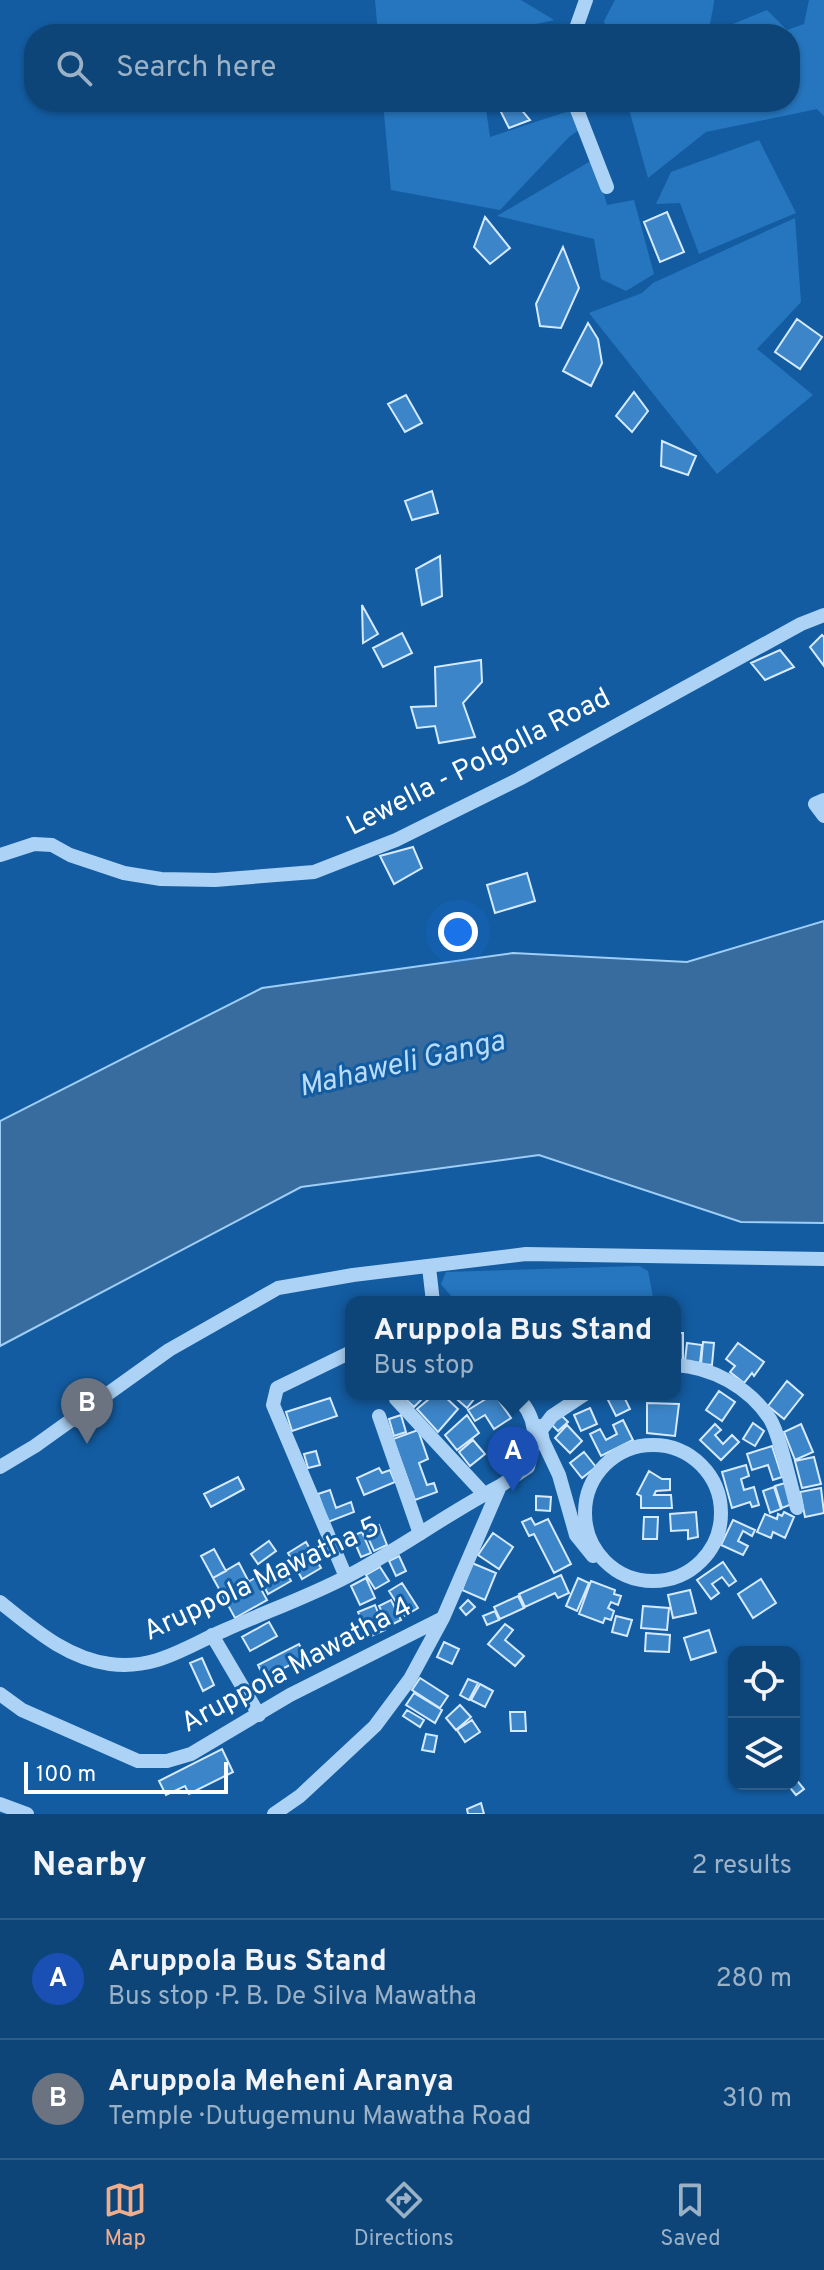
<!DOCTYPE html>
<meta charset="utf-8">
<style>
body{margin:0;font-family:Overpass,sans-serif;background:#1c4f80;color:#f1f3f6}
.controls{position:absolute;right:24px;bottom:24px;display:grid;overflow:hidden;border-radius:16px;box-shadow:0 2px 6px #0004}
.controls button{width:72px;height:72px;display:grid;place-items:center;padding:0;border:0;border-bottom:2px solid #2e5d8a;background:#0e4579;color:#f1f3f6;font:40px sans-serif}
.scale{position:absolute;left:24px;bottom:20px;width:204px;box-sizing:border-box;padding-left:8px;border:4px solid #fff;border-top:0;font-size:22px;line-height:28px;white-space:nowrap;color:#fff;-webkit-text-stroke:6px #135ca1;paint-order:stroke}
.you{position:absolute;left:458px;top:932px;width:28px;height:28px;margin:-20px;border:6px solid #fff;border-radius:50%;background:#1a73e8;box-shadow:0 0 0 12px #1a73e833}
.badge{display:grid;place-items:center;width:52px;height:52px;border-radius:50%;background:#eead8d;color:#fff;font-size:26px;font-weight:700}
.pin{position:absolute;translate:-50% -66px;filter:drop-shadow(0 2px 4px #0008)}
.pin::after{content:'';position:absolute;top:42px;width:28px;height:24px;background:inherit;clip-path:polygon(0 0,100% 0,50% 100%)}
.popup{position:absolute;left:345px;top:1296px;width:336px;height:104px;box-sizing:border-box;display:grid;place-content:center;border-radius:16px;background:#0e4579;filter:drop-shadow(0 2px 6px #0005);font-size:26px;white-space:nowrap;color:#9bb1c6}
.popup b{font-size:30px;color:#f1f3f6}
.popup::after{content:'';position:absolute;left:50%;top:100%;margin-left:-16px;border:16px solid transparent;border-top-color:#0e4579}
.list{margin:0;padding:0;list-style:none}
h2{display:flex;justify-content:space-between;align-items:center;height:104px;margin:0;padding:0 32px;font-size:34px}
h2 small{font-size:26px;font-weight:400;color:#9bb1c6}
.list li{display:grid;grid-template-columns:52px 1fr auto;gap:24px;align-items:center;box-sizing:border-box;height:120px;padding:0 32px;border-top:2px solid #2e5d8a}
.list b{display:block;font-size:30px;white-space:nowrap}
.list p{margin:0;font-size:26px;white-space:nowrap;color:#9bb1c6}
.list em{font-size:26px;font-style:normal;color:#9bb1c6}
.icon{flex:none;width:44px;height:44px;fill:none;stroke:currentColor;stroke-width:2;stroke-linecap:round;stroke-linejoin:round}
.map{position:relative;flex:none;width:824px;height:1814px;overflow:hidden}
.search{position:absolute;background:#0e4579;box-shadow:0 2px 6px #0004;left:24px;right:24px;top:24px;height:88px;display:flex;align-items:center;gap:20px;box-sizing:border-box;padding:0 28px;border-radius:32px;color:#9bb1c6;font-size:30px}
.sheet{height:344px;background:#0e4579}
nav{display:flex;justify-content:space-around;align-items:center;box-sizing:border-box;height:112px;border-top:2px solid #2e5d8a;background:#0e4579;font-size:22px;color:#9bb1c6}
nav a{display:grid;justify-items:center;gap:4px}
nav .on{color:#eead8d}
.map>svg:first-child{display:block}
</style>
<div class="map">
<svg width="824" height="1814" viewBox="0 0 824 1814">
<rect width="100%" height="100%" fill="#135ca1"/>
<!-- green -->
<path fill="#2676bf" d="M375 0H521L554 20 523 27 522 34H378Z
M615 0H714V3L708 34H607L604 21Z
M809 0H824V116L817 109 706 132 648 178 627 102H790V34H735L728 26 767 10 787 30 804 24Z
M383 102H485L490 137 581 107 589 123 569 137 500 210 391 190Z
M759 140 796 213 699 254 680 203 656 204 671 172Z
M594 159 607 205 634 200 654 274 626 291 601 279 594 239 497 216Z
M795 218 801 302 757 349 813 395 717 474 589 313 642 293 653 283Z
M639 1266 648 1271 654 1302H456L441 1284 446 1272Z"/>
<!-- water -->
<path fill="#386c9e" stroke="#9ecef7" stroke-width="2" d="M824 921V1223L741 1222 539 1155 301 1187 0 1346V1121L262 988 513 953 687 962Z"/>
<!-- building -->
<path fill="#3c85c8" stroke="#d5eafe" stroke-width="2" d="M496 102H515L530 120 509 128Z
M667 212 684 252 660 262 644 222Z
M485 217 510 248 490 264 474 247Z
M563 247 579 288 561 328 540 326 536 304Z
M797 319 822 337 800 369 775 352Z
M588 323 598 339 602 363 591 386 563 371Z
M634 392 648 411 632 432 616 416Z
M406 395 422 423 405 432 388 404Z
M662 441 696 456 688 475 661 466Z
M432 491 438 513 412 520 405 501Z
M440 556 442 596 422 605 416 569Z
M362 605 378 634 363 643Z
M402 633 412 653 383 667 373 648Z
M822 635 824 637V666L810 647Z
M780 650 794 667 765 680 751 663Z
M481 660 482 682 463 703 475 737 439 743 435 726 417 728 411 707 436 706 435 667Z
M413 847 422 868 394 884 380 856Z
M527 873 535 901 495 913 487 885Z
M675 1333H683V1360H675Z
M703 1342 714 1343 712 1365 701 1364Z
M687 1343 702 1345 700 1363 685 1361Z
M738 1343 764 1362 754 1376 752 1373 744 1383 730 1372 735 1366 726 1359Z
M787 1381 803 1395 784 1419 768 1406Z
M719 1391 735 1402 722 1421 706 1410Z
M400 1394H427L414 1407Z
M435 1394H442L458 1409 438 1432 417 1409Z
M451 1394H478L467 1408Z
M494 1394 511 1418 494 1429 485 1415 475 1421 468 1410Z
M605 1394H629L624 1397 630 1409 616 1416Z
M330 1398 337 1416 292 1431 286 1412Z
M647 1403 679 1404 675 1436 647 1433Z
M590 1408 597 1424 581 1431 574 1415Z
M560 1414 568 1422 558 1431 551 1424Z
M401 1415 406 1432 394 1436 389 1419Z
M467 1415 479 1433 457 1450 445 1435Z
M623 1420 633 1440 601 1456 590 1434 600 1429 606 1440 617 1434 613 1425Z
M753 1423 764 1431 755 1446 743 1439Z
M715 1424 721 1430 715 1435 723 1444 732 1435 739 1442 721 1460 700 1440Z
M801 1424 813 1452 795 1460 784 1432Z
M567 1425 582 1441 570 1453 555 1438Z
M418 1430 428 1459 419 1463 427 1485 434 1483 437 1492 415 1500 393 1439Z
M473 1440 485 1454 470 1466 459 1452Z
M772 1446 782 1477 773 1480 768 1465 752 1470 747 1454Z
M316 1451 320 1465 308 1468 304 1454Z
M584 1452 596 1467 582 1478 570 1463Z
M814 1457 821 1484 802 1488 795 1461Z
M746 1465 749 1476 741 1479 744 1490 754 1487 759 1505 752 1507 750 1502 732 1508 722 1472Z
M379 1468 382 1473 390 1470 395 1482 364 1495 357 1478Z
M649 1471 662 1479H670V1490L656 1491 654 1495H671L672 1508H641V1496L637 1494Z
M238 1477 244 1489 211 1507 204 1494Z
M785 1483 792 1504 782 1508 775 1486Z
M774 1487 781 1509 770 1513 763 1491Z
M821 1488 824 1513 805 1517 800 1492Z
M330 1490 336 1508 351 1502 354 1512 328 1522 318 1494Z
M536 1496 551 1497 550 1511 536 1510Z
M696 1512 698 1537 688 1539V1530L671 1531 670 1514Z
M784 1512 794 1517 785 1538 773 1532 771 1538 757 1532 765 1514 777 1519 778 1514 782 1516Z
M644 1517H658L657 1539H643Z
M531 1518 535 1525 548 1519 571 1564 554 1573 534 1534 529 1536 522 1522Z
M733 1520 755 1530 752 1536 743 1531 738 1541 748 1546 743 1555 721 1545Z
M379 1525 387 1545 374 1551 365 1531Z
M362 1532 371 1553 361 1557 352 1536Z
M493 1533 513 1547 499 1569 478 1555Z
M269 1541 276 1551 258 1564 251 1554Z
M306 1542 321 1568 302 1579 288 1553Z
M214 1549 226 1571 213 1578 201 1556Z
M399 1556 406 1571 396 1576 389 1561Z
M723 1562 736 1581 729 1586 722 1577 712 1584 719 1593 711 1599 697 1580Z
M239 1563 249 1582 223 1596 213 1578Z
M472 1563 496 1573 485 1600 462 1590Z
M281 1564 291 1581 268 1594 259 1576Z
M380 1567 389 1581 375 1589 366 1575Z
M561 1575 569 1593 558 1598 555 1593 525 1607 519 1594Z
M255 1578 267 1600 235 1618 223 1596Z
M366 1578 375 1598 360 1605 351 1586Z
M578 1578 589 1583 577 1611 566 1606Z
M761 1579 776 1603 753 1618 738 1594Z
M591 1581 615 1590 614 1594 621 1596 618 1605 611 1602 608 1608 614 1611 611 1620 605 1618 603 1623 579 1614Z
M402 1583 418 1608 405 1616 389 1591Z
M690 1590 696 1613 673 1618 668 1595Z
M518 1596 524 1608 500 1619 494 1607Z
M391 1600 401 1620 389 1626 379 1606Z
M468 1600 475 1607 466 1615 460 1608Z
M375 1605 385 1630 369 1637 358 1612Z
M643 1606 669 1608 667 1630 641 1628Z
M495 1611 499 1620 487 1625 483 1616Z
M616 1616 632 1620 627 1636 612 1632Z
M269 1622 277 1636 250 1651 242 1637Z
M505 1624 513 1630 505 1640 524 1656 515 1666 488 1644Z
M709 1630 716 1652 691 1660 684 1638Z
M646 1633 670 1635 669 1652 645 1651Z
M444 1642 459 1649 452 1664 437 1657Z
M299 1644 306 1657 264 1678 258 1665Z
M202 1658 214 1685 203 1691 190 1663Z
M420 1678 448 1696 440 1708 412 1690Z
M468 1679 478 1683 469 1700 460 1695Z
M480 1684 493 1691 485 1707 471 1700Z
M414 1693 442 1710 435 1723 406 1705Z
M460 1705 471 1717 456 1730 446 1718Z
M407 1710 424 1720 420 1727 403 1716Z
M510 1712H525L526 1731H511Z
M472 1720 480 1732 465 1742 457 1730Z
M426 1734 437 1736 434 1752 422 1750Z
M222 1749 233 1772 189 1794 185 1786 166 1795 159 1781Z
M794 1777 804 1789 796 1795 787 1784H794Z
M481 1803 484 1814H468L467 1809Z"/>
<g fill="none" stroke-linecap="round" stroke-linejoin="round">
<!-- minor -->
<path stroke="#acd2f5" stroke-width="14" d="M574 34 586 0
M574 102 607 187
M824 800 815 804 824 816
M0 855 34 844 52 845 70 855 124 873 161 879 215 880 314 872 396 840 519 779 801 624 824 615
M429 1267 433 1302
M675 1365C712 1367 749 1387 770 1419 780 1435 791 1487 797 1508
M396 1399 485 1495
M379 1416 420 1534
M540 1426 543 1441 559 1475 576 1535 593 1556
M542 1429 552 1416 585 1394
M585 1513a68 68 0 1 1 136 0a68 68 0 1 1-136 0Z
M0 1467 35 1446 169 1350 278 1288 353 1275 526 1254 824 1259
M346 1577 273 1405 277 1388 351 1352
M0 1602C34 1629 66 1658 110 1664 156 1670 185 1647 225 1630 265 1612 308 1597 348 1576 400 1549 448 1513 500 1486
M212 1635 259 1715
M0 1694 22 1710 138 1761H167L191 1754 290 1695 443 1618
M0 1804 27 1814
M274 1814 300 1796 375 1726 410 1679 443 1618 500 1486 528 1467C536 1436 539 1419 515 1394"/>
</g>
<g text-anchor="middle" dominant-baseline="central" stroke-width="6" stroke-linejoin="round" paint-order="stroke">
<!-- street labels -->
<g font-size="28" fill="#fff" stroke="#135ca1">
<text transform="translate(479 763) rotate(-27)">Lewella - Polgolla Road</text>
<text transform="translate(262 1580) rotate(-25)">Aruppola Mawatha 5</text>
<text transform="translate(297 1666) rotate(-28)">Aruppola Mawatha 4</text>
</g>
<!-- water labels -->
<g font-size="30" font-style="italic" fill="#b9dcfb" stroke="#135ca1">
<text transform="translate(402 1065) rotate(-13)">Mahaweli Ganga</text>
</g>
</g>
</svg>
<div class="controls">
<button><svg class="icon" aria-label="locate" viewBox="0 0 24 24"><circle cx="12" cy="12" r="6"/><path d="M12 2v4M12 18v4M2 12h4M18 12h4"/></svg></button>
<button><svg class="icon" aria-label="layers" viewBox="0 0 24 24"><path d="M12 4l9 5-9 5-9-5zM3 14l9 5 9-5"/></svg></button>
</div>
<div class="scale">100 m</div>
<div class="you"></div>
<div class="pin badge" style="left:513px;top:1492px;background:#1a4fb4">A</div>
<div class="popup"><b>Aruppola Bus Stand</b>Bus stop</div>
<div class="pin badge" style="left:87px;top:1444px;background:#6b7280">B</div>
<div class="search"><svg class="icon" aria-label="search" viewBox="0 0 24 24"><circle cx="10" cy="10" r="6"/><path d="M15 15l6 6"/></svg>Search here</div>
</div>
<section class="sheet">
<h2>Nearby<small>2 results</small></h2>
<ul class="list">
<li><span class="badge" style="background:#1a4fb4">A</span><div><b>Aruppola Bus Stand</b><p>Bus stop · P. B. De Silva Mawatha</p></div><em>280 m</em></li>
<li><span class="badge" style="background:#6b7280">B</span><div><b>Aruppola Meheni Aranya</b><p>Temple · Dutugemunu Mawatha Road</p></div><em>310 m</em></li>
</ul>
</section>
<nav>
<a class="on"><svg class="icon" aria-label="map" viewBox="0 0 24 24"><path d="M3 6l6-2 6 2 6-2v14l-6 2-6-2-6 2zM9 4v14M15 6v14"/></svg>Map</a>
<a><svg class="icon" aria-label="directions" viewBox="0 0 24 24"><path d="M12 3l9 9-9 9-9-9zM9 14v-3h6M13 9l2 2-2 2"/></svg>Directions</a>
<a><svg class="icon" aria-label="saved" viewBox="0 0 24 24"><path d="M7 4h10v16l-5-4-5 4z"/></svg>Saved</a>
</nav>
